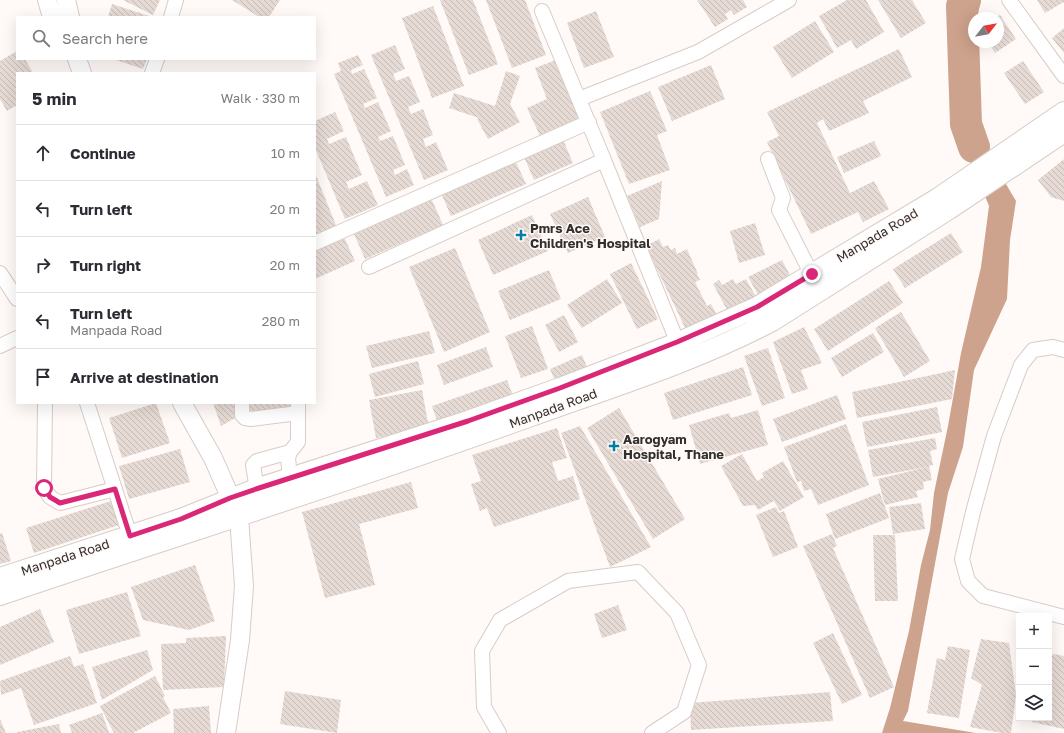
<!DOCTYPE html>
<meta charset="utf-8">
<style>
body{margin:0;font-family:"Golos Text",sans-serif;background:#f2f2f3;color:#2b2b33}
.controls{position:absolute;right:12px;bottom:12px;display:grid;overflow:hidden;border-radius:0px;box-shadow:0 4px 16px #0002}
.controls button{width:36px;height:36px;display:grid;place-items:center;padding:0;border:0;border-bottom:1px solid #e1e1e2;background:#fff;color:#2b2b33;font:20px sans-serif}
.compass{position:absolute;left:968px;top:12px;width:36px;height:36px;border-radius:50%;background:#fff;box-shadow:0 4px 16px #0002;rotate:59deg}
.stop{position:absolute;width:12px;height:12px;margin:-9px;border:3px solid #db2777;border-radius:50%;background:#fff}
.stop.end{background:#db2777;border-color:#fff;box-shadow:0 1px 4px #0008}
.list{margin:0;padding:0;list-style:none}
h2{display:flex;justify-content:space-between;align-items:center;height:52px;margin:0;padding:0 16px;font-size:17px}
h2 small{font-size:13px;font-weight:400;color:#7c7c81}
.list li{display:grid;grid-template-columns:26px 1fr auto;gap:12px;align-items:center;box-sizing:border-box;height:56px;padding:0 16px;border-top:1px solid #e1e1e2}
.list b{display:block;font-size:15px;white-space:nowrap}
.list p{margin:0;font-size:13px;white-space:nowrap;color:#7c7c81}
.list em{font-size:13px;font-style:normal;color:#7c7c81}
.icon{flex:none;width:22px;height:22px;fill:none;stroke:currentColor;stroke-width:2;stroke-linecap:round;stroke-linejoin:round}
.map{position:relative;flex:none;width:1064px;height:733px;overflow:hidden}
.search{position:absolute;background:#fff;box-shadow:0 4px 16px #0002;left:16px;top:16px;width:300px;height:44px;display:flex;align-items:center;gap:10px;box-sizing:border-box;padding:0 14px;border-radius:0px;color:#7c7c81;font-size:15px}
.panel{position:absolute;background:#fff;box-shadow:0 4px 16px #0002;left:16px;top:72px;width:300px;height:332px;border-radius:0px}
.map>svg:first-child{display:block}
</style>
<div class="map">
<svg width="1064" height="733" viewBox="0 0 1064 733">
<defs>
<pattern id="building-back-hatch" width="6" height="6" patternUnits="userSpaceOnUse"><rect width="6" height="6" fill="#e6dad4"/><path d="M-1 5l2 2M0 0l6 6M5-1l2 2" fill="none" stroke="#c6bbb6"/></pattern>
</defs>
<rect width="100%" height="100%" fill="#fffaf8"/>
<!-- water -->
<path fill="#cea38d" d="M960 0H981L977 18H974V40L964 104 987 152 1016 201 1010 240 1007 299 974 370 963 447 948 493 908 711 903 721 976 733H882L890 708 909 631 921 565 930 530 934 493 948 426 961 353 981 267 989 206 972 164 952 123 955 30Z"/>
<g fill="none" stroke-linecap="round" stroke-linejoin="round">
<!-- river -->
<path stroke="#cea38d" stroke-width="32" d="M965 0 962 6 966 124 974 147"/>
</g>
<!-- building -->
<path fill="url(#building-back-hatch)" d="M123 0H160L153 15Z
M232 0H280L269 17H259Z
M440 0H473L498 64 469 75Z
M486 0H525L546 55 512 68Z
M697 0H743L747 7 734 15 731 10 725 14 728 19 715 27Z
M847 0H866L884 32 856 49 851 40 837 48 819 16Z
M878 0H912L926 23 901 38Z
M1037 0H1064V2L1045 13Z
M112 4 152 17H108Z
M433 6 464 86 432 98 402 18Z
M596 11 614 57 584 68 567 23Z
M1000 15 1016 39 995 53 988 42H998V18H996Z
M815 21 834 52 792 78 773 47Z
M1064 28V53L1052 38Z
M395 45 405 69 393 74 396 81 409 76 420 102 408 107 411 114 423 109 433 135 423 139 426 147 436 142 448 170 424 180 371 55Z
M899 49 912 77 863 101 869 113 829 131 823 119 817 123 850 193 874 181 889 209 863 222 858 212 811 234 767 142 779 136 767 112Z
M17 51V59H25L33 73H17V105L7 111 0 99V61Z
M358 55 363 65 351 70 352 74 364 69 377 98 363 104 365 108 378 102 391 131 378 137 380 141 393 136 405 165 393 170 395 175 407 169 414 185 386 197 334 74 341 71 338 63Z
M113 59H147L143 69Z
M556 60 580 119 540 136 527 108 547 99 535 68Z
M1023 61 1044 92 1025 104 1004 73Z
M711 65 725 99 672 121 658 87Z
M506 71 520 76 510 104 520 122 488 139 477 119 479 118 449 108 454 93 495 106Z
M650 91 667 131 657 135 670 170 629 184 600 112Z
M335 112 344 131 327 139 329 144 346 137 362 175 346 182 349 189 367 181 378 205 345 219 315 148V121Z
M561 135 573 163 534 180 522 152Z
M874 141 881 156 844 173 837 157Z
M1064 159V201L1051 197 1038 180Z
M515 160 526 184 451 216 441 193Z
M315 173 338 230 315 239Z
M662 181 659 219 640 227 627 196Z
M588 197 605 237 568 253 550 214Z
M432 200 443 225 365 259 354 234Z
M532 215 548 251 493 275 478 240Z
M755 223 765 255 739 263 730 231Z
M951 233 963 252 905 288 893 269Z
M344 237 355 261 315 279V251Z
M659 239 663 247 668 245 671 250 675 248 677 254 687 249 698 274H697L700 280 695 282 707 306 711 304 719 319 688 334 646 246Z
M455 248 490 332 444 352 409 267Z
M782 260 793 281 760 298 748 277Z
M631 263 658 319 637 329 610 274Z
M549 270 561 299 510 320 498 291Z
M607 279 622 303 582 328 567 305Z
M733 279 736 284 746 279 759 302 731 317 713 284 719 280 722 285Z
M889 281 903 303 828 351 814 329Z
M901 312 930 361 904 377 875 328Z
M564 315 578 342 559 352 545 325Z
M532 326 548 369 521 378 505 336Z
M804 327 822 363 801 370 808 389 792 394 773 342Z
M429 331 435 353 372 368 366 346Z
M873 333 884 352 842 377 831 358Z
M486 347 493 367 444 385 437 365Z
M768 348 785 398 762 406 744 356Z
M582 355 589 372 557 386 550 369Z
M418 361 424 384 375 397 369 374Z
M743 367 752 395 673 420 664 393Z
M955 370 952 399 857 418 852 392Z
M507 380 515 401 439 427 432 406Z
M422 390 429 428 376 438 369 400Z
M837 395 846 419 782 442 773 419Z
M156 403 170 443 122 458 109 418Z
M213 403H238L237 417 221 426Z
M249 403H296V411L250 412Z
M937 407 942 432 867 447 862 422Z
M619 408 685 519 653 539 587 428Z
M758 410 768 445 700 464 689 425 729 413 731 418Z
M846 424 869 485 818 505 811 489 804 491 801 481 797 482 784 447Z
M580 426 651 547 610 567 561 433Z
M557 428 567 458 552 462 558 481 573 476 580 499 494 527 487 508 480 511 471 484 481 481 472 455Z
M935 438 937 449 930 451 933 465 929 466 932 480 923 482 924 489 916 491 918 497 885 505 878 479 927 467 873 477 868 450Z
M180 449 190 482 129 499 119 466Z
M742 454 757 481 764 477 762 473 783 461 804 497 780 511 774 501 758 510 755 505 743 506 721 466Z
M411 482 418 508 359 524 375 585 325 598 302 512Z
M880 493 889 518 835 539 826 514Z
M114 500 122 524 34 553 26 528Z
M921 503 925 529 893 534 889 507Z
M776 507 779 513 784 511 798 547 773 557 756 515Z
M2 533 11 561 0 564V534Z
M832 534 837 546 833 548 894 687 870 698 803 546Z
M873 535H895L898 601H875Z
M195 565 215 621 189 630 143 620 131 587Z
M127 592 141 636 79 654 66 610Z
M618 605 627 630 602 638 594 614Z
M40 609 54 642 0 665V627Z
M833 633 862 695 842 704 813 643Z
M226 636 224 687 163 690 161 644 186 643V638Z
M981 639 1009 643 1016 695 1011 733H1002L970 727 982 685 971 678Z
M948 646 970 650 959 718 927 713 937 658 945 660Z
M147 650 153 670 102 700 92 667Z
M1049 653 1064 656V729L1032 722 1033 718H1049Z
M70 656 74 667 83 664 97 703 34 725 21 688 1 695 0 681Z
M155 676 165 696 163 697 171 713 133 733H114L100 706Z
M285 691 341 700 337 733 280 724Z
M830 692 833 721 691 730 690 703Z
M209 706 211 733H174L173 709Z
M102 713 109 733H72L69 725Z
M0 719 6 733H0Z
M59 724 61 733H17V732Z"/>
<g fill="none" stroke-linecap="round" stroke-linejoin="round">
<!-- minor casing -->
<g stroke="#d8ccc6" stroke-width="16">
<path id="minor" d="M1009 0 1064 76
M542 11 604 160
M171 17 176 0
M152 73 157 59
M579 99 698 52 789 0
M768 159 783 198 779 210 815 281
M315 243 589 122
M369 267 604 160 681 351
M0 273 17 299
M0 346 17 338
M1064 350 1053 347 1033 350 1021 365 994 436 973 512 962 559 968 581 983 596 1064 617
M45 403 44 488 50 497 60 503 115 489
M87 403 130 536
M242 403V415L245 418 251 419 298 413
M290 478 288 458 290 452 298 442V403
M258 496 253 465 257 461 290 452
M499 733 484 707 482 651 500 620 568 581 638 572 677 613 699 665 684 712 652 733"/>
</g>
<!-- tertiary casing -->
<g stroke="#d8ccc6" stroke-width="20">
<path id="tertiary" d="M47 0 52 17
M66 0 70 17
M77 59 82 73
M182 403 213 458 239 517 244 586 240 640 226 733"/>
</g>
<!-- secondary casing -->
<g stroke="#d8ccc6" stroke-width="22">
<path id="secondary" d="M0 578 181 519 256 489 468 421 560 388 677 343 757 307 937 199 1064 112
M0 595C177 535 355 480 531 416 612 387 696 361 772 321L949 209 1064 132"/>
</g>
<!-- minor -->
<use href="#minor" stroke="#fff" stroke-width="14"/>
<!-- tertiary -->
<use href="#tertiary" stroke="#fff" stroke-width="18"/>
<!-- secondary -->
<use href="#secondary" stroke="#fff" stroke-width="20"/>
</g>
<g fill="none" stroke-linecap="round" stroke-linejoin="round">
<!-- route -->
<path stroke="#db2777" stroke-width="5" d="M44 488 50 497 60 503 115 489 130 536 181 519 230 498 256 489 468 421 560 388 677 342 757 307 812 274"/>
</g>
<!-- markers -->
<g fill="#057ea5" stroke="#fffaf8" stroke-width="1.5">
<path d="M519 229h4v4h4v4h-4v4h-4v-4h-4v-4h4z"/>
<path d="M612 440h4v4h4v4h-4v4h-4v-4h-4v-4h4z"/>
</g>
<g text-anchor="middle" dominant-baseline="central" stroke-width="3" stroke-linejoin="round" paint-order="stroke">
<!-- poi labels -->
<g font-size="13" font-weight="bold" fill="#332f2c" stroke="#fffaf8" text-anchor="start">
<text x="530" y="228">Pmrs Ace<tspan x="530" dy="15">Children's Hospital</tspan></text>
<text x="623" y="439">Aarogyam<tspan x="623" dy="15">Hospital, Thane</tspan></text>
</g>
<!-- street labels -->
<g font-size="13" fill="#332f2c" stroke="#fffaf8">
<text transform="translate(877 235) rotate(-31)">Manpada Road</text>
<text transform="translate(553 408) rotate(-20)">Manpada Road</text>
<text transform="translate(65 557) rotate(-18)">Manpada Road</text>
</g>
</g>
</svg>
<div class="controls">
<button>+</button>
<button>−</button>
<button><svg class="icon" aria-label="layers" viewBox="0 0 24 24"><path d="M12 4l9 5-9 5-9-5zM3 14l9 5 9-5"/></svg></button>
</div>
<svg class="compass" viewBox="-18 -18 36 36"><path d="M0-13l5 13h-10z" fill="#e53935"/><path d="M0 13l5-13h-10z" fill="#7c7c81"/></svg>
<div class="stop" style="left:44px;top:488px"></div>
<div class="stop end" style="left:812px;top:274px"></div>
<div class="search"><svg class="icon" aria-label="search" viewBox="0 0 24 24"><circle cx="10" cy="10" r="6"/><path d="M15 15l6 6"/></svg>Search here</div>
<section class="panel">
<h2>5 min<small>Walk · 330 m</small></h2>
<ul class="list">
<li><svg class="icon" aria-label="ahead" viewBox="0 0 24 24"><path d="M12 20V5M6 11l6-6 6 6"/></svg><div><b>Continue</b></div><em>10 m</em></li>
<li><svg class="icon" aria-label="left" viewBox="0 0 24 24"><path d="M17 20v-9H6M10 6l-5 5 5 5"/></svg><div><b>Turn left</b></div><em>20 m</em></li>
<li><svg class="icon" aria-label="right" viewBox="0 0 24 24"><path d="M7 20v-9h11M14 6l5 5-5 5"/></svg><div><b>Turn right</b></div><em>20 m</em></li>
<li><svg class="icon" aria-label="left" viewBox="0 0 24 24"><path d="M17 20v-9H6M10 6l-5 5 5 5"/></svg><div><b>Turn left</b><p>Manpada Road</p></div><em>280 m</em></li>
<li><svg class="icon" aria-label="arrive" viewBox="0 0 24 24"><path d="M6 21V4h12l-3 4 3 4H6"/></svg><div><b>Arrive at destination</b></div></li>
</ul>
</section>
</div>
